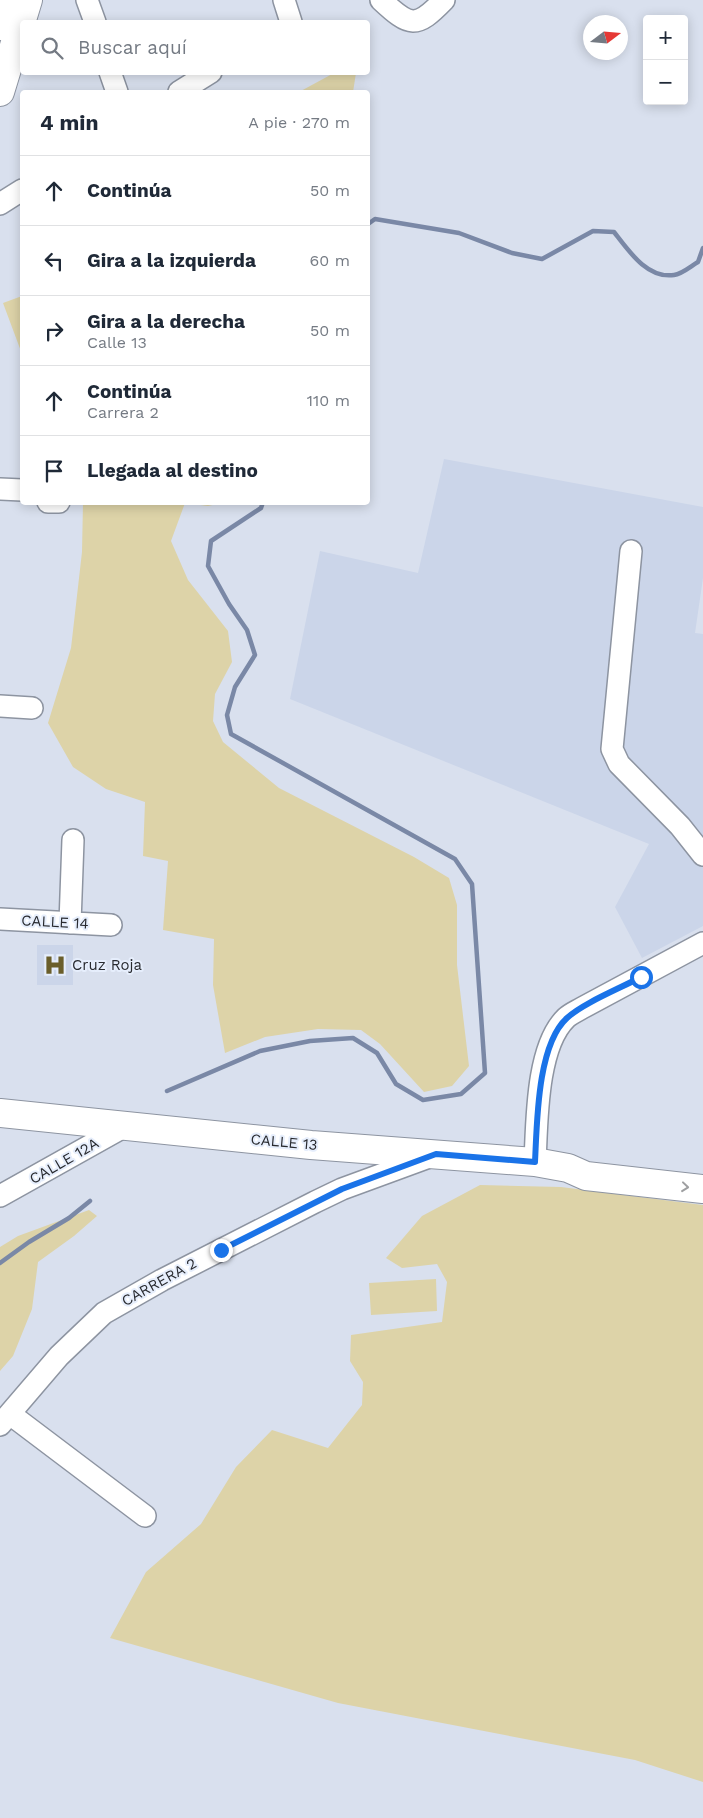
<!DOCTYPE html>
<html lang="es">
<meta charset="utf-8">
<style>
body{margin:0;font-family:"Work Sans",sans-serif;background:#f6f6f7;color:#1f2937}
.controls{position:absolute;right:15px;top:15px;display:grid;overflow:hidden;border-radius:5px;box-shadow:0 2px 12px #0003}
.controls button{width:45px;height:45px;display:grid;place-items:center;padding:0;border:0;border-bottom:1px solid #e0e1e3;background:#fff;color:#1f2937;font:25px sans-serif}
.compass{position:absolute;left:583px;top:15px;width:45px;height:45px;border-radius:50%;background:#fff;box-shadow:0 2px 12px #0003;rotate:74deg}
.stop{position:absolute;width:15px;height:15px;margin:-11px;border:4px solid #1a73e8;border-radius:50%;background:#fff}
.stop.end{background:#1a73e8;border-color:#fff;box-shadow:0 1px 5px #0008}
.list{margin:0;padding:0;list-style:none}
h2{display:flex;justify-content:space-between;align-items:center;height:65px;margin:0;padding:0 20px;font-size:21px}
h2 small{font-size:16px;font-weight:400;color:#747a83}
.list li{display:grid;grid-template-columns:32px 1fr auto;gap:15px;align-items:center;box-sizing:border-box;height:70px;padding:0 20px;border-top:1px solid #e0e1e3}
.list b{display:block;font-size:19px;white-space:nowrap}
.list p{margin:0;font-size:16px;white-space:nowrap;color:#747a83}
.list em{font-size:16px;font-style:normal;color:#747a83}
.icon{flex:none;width:28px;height:28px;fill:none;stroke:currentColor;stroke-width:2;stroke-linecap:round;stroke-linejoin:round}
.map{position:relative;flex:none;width:703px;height:1818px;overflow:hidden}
.search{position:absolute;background:#fff;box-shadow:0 2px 12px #0003;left:20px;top:20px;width:350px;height:55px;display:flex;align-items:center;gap:12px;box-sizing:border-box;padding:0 18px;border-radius:5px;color:#747a83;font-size:19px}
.panel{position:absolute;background:#fff;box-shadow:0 2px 12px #0003;left:20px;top:90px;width:350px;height:415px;border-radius:5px}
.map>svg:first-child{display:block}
</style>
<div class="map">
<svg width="703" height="1818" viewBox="0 0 703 1818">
<rect width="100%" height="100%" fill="#d9e0ee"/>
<!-- built -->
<path fill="#cbd5e9" d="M444 459 703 507V578L695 633 703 634V926L642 958 615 907 649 844 290 699 320 551 418 573Z
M37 945H73V985H37Z"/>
<!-- green -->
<path fill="#ddd3a8" d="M334 73H356L353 92H299Z
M22 296V354L3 303Z
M83 503H222L208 506 185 503 171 541 188 580 228 631 232 662 215 694 213 721 223 742 279 788 414 857 449 878 457 905V965L469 1066 452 1086 424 1092 380 1044 361 1030 318 1029 265 1037 225 1053 213 985 214 939 163 930 168 861 143 856 145 802 106 789 73 767 48 723 71 648 82 552Z
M480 1185 561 1187 703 1205V1782L635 1760 338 1703 110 1638 146 1572 201 1524 236 1467 272 1430 328 1448 362 1405 363 1382 350 1361 351 1335 442 1322 447 1282 437 1264 402 1268 386 1258 422 1216Z
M89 1210 97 1216 74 1236 38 1262 32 1309 13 1356 0 1371V1247L18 1236Z
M436 1279 437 1311 371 1315 369 1283Z"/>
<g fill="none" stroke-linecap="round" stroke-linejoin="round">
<!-- stream -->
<path stroke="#7a88a6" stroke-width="4.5" d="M368 224 375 219 459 233 512 253 542 259 593 231 614 232C628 250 647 279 674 275 682 274 691 266 698 262L703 248
M167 1091 260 1051 310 1041 353 1038 377 1053 396 1084 423 1100 461 1094 485 1073 472 884 455 859 231 734 227 715 235 687 255 655 247 630 229 604 208 566 211 541 261 508 263 502
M0 1263 29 1242 69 1218 90 1201"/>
<!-- minor casing -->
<g stroke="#8d94a1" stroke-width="24">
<path id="minor" d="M87 0 95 22
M284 0 291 22
M381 0C410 27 416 29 444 0
M110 72 117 92
M179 92 211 72
M0 204 22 190
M0 489 22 490
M48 502H59
M631 551 612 749 619 764 680 826 703 855
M0 706 32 708
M0 919 111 925
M70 923 73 840
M535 1162C537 1123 536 1047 566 1018 570 1014 577 1011 582 1008L703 943
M0 1196 127 1125
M10 1414 145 1516
M0 1425 59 1356 104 1313 162 1280 315 1202 342 1189 432 1156"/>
</g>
<!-- major casing -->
<g stroke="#8d94a1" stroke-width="30">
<path id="major" d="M0 26 7 0
M0 92 28 0
M0 1113 311 1145 535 1162 568 1168 586 1176 703 1189"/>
</g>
<!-- minor -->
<use href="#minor" stroke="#fff" stroke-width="21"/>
<!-- major -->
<use href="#major" stroke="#fff" stroke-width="28"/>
</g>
<!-- one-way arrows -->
<defs><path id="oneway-chevron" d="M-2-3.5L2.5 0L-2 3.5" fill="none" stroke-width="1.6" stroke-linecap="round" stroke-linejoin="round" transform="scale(1.25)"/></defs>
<use stroke="#9e9fa1" href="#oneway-chevron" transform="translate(685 1187) rotate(6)"/>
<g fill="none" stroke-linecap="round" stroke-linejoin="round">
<!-- route -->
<path stroke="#1a73e8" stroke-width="6" d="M221 1250 342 1189 436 1154 535 1162C537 1124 537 1045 567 1018 583 1003 621 988 641 977"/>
</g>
<!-- icons -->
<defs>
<g id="hospital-bare" transform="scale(1.725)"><path d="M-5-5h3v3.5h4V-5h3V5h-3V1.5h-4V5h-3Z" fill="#6a5e2b" stroke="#e6eefc" stroke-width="2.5" paint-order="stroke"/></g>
</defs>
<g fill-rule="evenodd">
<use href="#hospital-bare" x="55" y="965"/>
</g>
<g text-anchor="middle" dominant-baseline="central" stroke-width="4" stroke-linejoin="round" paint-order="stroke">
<!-- street labels -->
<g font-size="15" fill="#282a2f" stroke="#e6eefc">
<text transform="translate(55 922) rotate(3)">CALLE 14</text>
<text transform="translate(284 1142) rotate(5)">CALLE 13</text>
<text transform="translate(64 1161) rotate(-30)">CALLE 12A</text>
<text transform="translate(159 1282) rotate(-29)">CARRERA 2</text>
</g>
<!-- poi labels -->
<g font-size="15" fill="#282a2f" stroke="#e6eefc" text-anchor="start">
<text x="72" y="965">Cruz Roja</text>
</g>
</g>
</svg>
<div class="controls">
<button>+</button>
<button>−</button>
</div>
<svg class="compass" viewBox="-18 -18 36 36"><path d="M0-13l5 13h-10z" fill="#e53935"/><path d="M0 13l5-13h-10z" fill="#747a83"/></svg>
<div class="stop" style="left:641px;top:977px"></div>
<div class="stop end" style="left:221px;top:1250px"></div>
<div class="search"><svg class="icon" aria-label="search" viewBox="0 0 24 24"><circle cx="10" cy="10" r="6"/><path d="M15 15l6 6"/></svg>Buscar aquí</div>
<section class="panel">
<h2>4 min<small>A pie · 270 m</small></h2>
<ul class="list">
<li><svg class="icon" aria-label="ahead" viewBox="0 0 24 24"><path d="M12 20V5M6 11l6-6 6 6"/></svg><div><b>Continúa</b></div><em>50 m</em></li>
<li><svg class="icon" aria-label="left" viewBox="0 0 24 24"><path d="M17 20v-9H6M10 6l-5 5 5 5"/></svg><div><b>Gira a la izquierda</b></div><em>60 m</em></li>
<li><svg class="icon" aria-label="right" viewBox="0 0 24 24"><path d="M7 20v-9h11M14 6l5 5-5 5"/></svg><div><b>Gira a la derecha</b><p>Calle 13</p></div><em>50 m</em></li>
<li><svg class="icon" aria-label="ahead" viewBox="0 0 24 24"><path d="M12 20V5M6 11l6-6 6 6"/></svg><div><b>Continúa</b><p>Carrera 2</p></div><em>110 m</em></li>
<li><svg class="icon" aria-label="arrive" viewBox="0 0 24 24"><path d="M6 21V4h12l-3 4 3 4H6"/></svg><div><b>Llegada al destino</b></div></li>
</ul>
</section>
</div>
